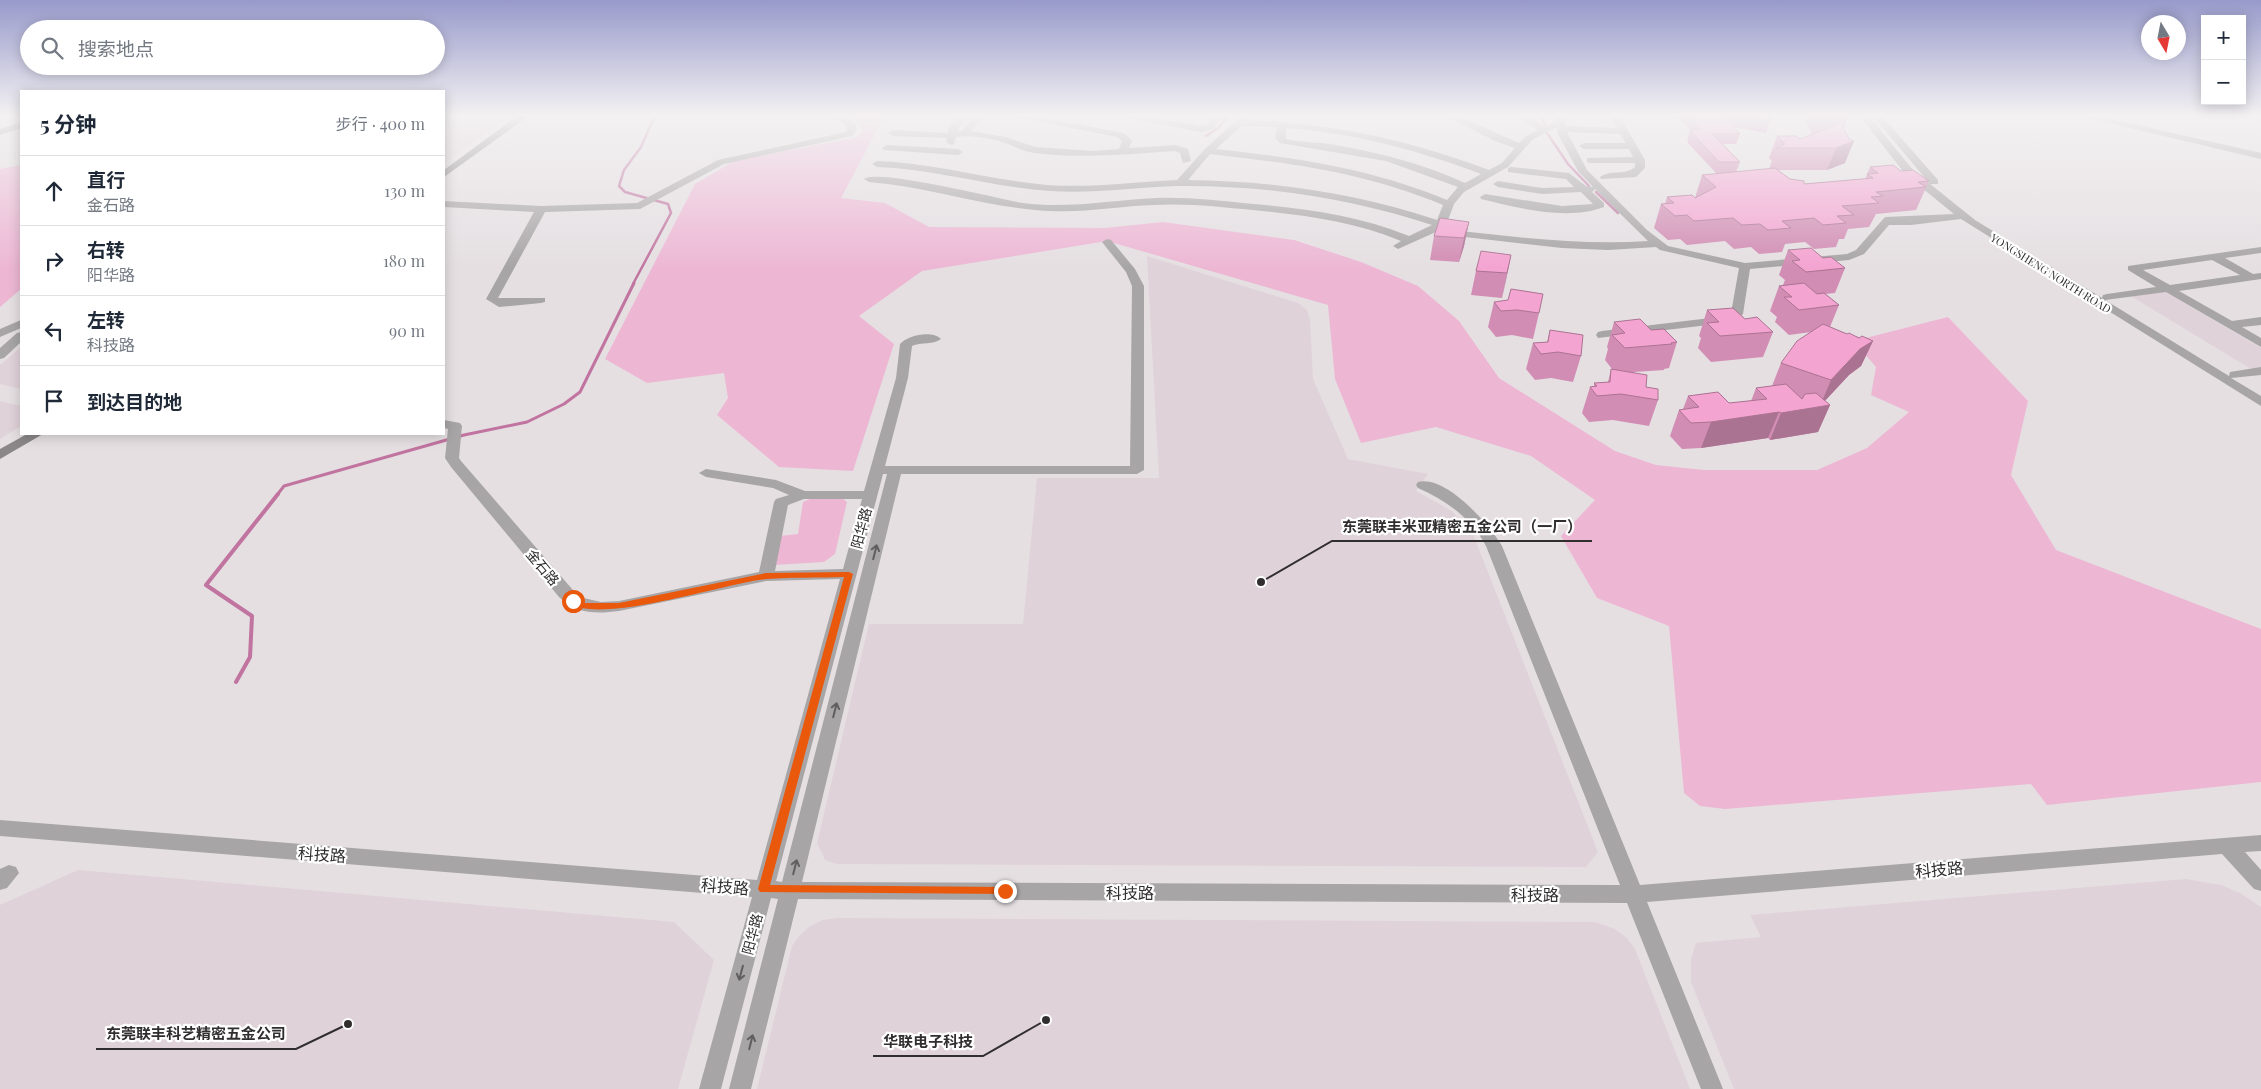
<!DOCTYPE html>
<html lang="zh">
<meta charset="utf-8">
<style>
body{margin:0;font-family:"Playfair Display","Noto Sans SC",serif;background:#f2f2f3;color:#1f2937}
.controls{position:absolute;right:15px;top:15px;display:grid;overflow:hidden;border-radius:0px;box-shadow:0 2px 12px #0003}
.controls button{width:45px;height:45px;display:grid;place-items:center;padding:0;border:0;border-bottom:1px solid #e0e1e3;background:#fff;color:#1f2937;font:25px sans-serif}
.compass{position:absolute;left:2141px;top:15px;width:45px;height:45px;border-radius:50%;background:#fff;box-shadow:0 2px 12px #0003;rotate:170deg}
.stop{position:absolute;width:15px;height:15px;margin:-11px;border:4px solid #ea580c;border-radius:50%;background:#fff}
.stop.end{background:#ea580c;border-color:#fff;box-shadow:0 1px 5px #0008}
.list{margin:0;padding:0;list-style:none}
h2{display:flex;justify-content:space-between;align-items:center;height:65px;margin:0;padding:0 20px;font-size:21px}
h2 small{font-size:16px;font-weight:400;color:#747a83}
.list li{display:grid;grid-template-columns:32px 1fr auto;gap:15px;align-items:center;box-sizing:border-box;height:70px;padding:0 20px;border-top:1px solid #e0e1e3}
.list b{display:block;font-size:19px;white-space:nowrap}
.list p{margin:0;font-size:16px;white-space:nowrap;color:#747a83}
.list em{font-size:16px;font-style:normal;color:#747a83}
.icon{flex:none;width:28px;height:28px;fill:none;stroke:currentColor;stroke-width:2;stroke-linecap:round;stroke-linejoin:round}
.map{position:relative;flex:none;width:2261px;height:1089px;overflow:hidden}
.search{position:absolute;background:#fff;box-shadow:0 2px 12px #0003;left:20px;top:20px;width:425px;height:55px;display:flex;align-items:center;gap:12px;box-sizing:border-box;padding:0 18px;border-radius:28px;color:#747a83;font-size:19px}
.panel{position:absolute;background:#fff;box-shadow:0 2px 12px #0003;left:20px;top:90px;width:425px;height:345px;border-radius:0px}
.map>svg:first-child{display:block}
</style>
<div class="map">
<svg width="2261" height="1089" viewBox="0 0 2261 1089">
<rect width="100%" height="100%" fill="#e5dfe2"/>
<!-- built -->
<path fill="#e0d2d9" d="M483 115H511L444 163V118L465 124Z
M1147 256 1298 303 1307 310 1310 320 1313 379 1348 459 1428 474 1416 491 1452 511 1473 534 1598 852 1586 867 837 864 825 860 817 843 869 624H1023L1037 478H1159Z
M2158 287 2261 348V375L2124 292Z
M21 347V389L0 384V365Z
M0 401 21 406V426L0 439Z
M78 870 674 922 714 960 678 1089H0V905Z
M2186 879 2221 885 2240 893 2261 907V1089H1734L1691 982V959L1696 943 1761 937 1750 915Z
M837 918 1595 922 1615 929 1627 938 1635 949 1690 1089H757L792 946 800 935 810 926 823 920Z"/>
<!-- green -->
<path fill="#edb7d4" d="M847 115H885L841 198 885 203 929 227 1105 228 1163 222 1294 240 1361 262 1418 286 1459 321 1499 378 1615 451 1656 465 1704 470H1817L1867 448 1909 412 1871 395 1876 367 1854 341 1948 317 2028 401 2011 475 2056 550 2261 629V782L2047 805 2031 784 1725 809 1700 806 1684 793 1669 626 1597 598 1561 536 1595 500 1531 456 1436 427 1361 443 1335 379 1328 305 1107 241 922 271 859 316 894 344 853 471 779 467 717 415 728 398 724 373 647 383 605 359 695 184 734 161 857 137 863 130 855 119Z
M21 165V289L0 307V169Z
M841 497 847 502 835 554 824 562 774 565 779 536 798 534 803 502 812 498Z"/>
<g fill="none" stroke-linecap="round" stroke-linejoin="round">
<!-- stream-far2 -->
<path stroke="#c0749f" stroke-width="2.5" d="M1539 115 1545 124
M1547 133 1568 164 1589 186
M1206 136 1218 128 1229 115
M1596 192 1618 213
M633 284 671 213 668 204 625 192 619 186 624 170 641 147 655 115"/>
<!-- stream-far1 -->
<path stroke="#c0749f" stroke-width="3" d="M277 495 284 486 464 435 527 422 564 404 580 392 634 283"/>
<!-- stream -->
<path stroke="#c0749f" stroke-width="4" d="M236 682 250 657 252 616 206 585 278 494"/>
<!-- street -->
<path fill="#a7a5a6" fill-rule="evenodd" d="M830 115C840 115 853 118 857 129L852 136 724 164 640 209 545 212 498 298H545V302L541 303 499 307 486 299 534 212 444 207V201L541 206 637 203 718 160 846 132 847 126Z
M959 115H968L957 131H962L975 115H985L971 131 1006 137 1035 147 1093 151 1119 149 1122 141 1117 137 1007 115H1028L1123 133 1132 140 1129 148 1175 145 1188 149 1191 161 1183 163 1180 153 1175 151C1128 154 1082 159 1035 153 1024 152 1013 145 1002 142 988 138 971 135 956 137L954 144 951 145 946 142 947 138 893 136 888 133 893 130 948 133V128Z
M1114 115H1137L1201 126 1207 125 1211 120 1209 115H1218L1221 120 1213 129 1201 132Z
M1242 115H1249L1248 120C1331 123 1411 140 1489 170L1502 163 1515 148 1495 141 1444 115H1456L1519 143 1526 136 1538 130 1513 115H1525L1546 126 1556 121V115H1565L1566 126 1617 128 1610 115H1619L1645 160V168L1636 177 1601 179 1600 177C1610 169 1625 176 1635 167V163H1590L1587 162V158L1633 157 1629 149H1584L1579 146 1584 143H1626L1620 134 1567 132 1587 170 1647 230 1668 246 1745 263 1847 254 1856 250 1885 217 1954 214 1906 175 1859 115H1868L1914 171 1975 220 2102 298 2103 295 2107 294 2156 287 2128 270V266L2261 247V253L2225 258 2253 274 2261 273V279L2179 291 2232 321 2261 317V325L2242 327 2261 338V347L2166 292 2105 300 2229 376 2230 372 2261 367V375L2231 378 2261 396V406L1961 219 1911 225H1889L1864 254 1849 260 1750 269 1743 314 1734 322 1598 338 1596 335 1598 332 1602 331 1727 316 1731 313 1739 268 1660 250 1656 247 1608 250 1562 248 1456 236V232L1460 231C1523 238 1585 245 1648 241L1595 189 1592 192 1604 203V207C1567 221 1518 208 1481 199L1480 197 1485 194 1562 206 1593 204 1581 192 1542 194 1498 187 1493 184 1498 181 1542 188 1574 187 1566 179 1508 172V168L1511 167 1569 173 1586 186 1593 187 1578 171 1558 134 1557 127 1532 140 1508 167 1464 192 1454 204 1448 220 1438 231 1398 249 1393 246 1401 241C1353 221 1303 215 1253 210 1220 207 1188 203 1154 205 1119 206 1084 213 1049 211 988 208 930 187 869 182L864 179C876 168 1000 199 1023 203 1068 209 1111 200 1156 198 1189 197 1221 201 1254 204 1307 209 1360 216 1409 236L1432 225C1350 198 1265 185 1178 186 1135 187 1093 194 1050 191 991 187 935 169 877 167L872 164 877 161C935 163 990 180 1047 185 1090 188 1134 182 1177 180L1205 149ZM1242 126 1277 127 1275 138 1280 143 1386 161 1458 187 1447 200C1370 168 1297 158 1216 149ZM1286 128C1354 133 1418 150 1481 174L1465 183C1424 164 1381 153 1336 145 1319 142 1303 143 1286 139ZM1210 154C1296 164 1362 172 1443 205L1437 220C1356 193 1273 181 1188 180ZM2212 260 2240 275 2170 285 2143 270Z
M1872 115H1881L1938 180V184H1930Z
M2075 115H2093L2261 153V159Z
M887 145 958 149 963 152 958 155 884 150 882 148Z
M1107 239 1111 240 1135 269 1144 286V470L1137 474H901L802 882 1620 885 1486 546C1471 518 1447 501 1418 488L1416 485 1418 482C1446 475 1489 524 1502 546L1640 885 2261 835V851L2245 852 2261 870V891L2254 889 2222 854 1647 902 1723 1089H1701L1627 903 798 899 751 1089H729L778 899 771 898 721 1089H699L752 897 0 836V820L757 880 840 579 766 581 619 611C596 614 576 614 559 597L451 467 445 458 448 429 444 428V420L460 423 462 426 459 458 461 461 579 597 601 602 619 601 759 572 774 502 776 499 789 495 773 488 706 477 699 473 706 469 776 480 805 491H864L896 378 900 344C908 335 932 330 941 339 934 345 921 342 912 346L908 378 885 466H1130L1132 286 1126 272 1102 242ZM883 474H887L782 882 776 881ZM804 499H862L843 569 775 571 788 505Z
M21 320V328L0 337V329Z
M21 332V342L4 358 0 359V348L17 333Z
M9 865 16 867 19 873 7 888 0 890V869Z"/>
<!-- secondary -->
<path fill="#8b8789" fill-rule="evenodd" d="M519 115H530L444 177V170Z
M21 122V128L0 135V129Z
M27 434H43L0 459V449Z"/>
</g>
<!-- wall -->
<path fill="#d28db4" d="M1676 115H1772L1766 133 1734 127 1740 134 1736 144H1723L1740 162 1736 172 1769 169 1772 161 1769 158 1777 136 1800 139 1812 134 1806 121 1808 115H1848L1844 128 1845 163 1827 170H1778L1790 179 1804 184 1865 179 1870 167 1901 171 1929 181 1916 210 1876 214 1869 227 1848 229 1844 239H1839L1836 247 1814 249 1805 242 1785 244 1782 252 1759 254 1751 247 1734 249 1725 241 1687 245 1680 239 1668 240 1654 228 1661 204H1665L1667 197 1695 198 1702 175 1730 173H1716L1688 143V141L1687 140 1690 130 1680 119 1675 118Z
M1469 222 1464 246 1459 262 1430 260 1434 236Z
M1788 250 1823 258 1845 268 1835 293 1825 294 1839 305 1830 327 1847 334 1873 341 1861 366 1849 375 1825 401 1830 405 1818 432 1770 440 1768 438 1701 448 1682 449 1670 436 1679 410 1683 409 1688 396 1729 403 1751 401 1756 388 1772 386 1781 363 1811 332 1789 335 1775 322 1777 317 1770 311 1779 286 1783 285 1785 280 1779 275Z
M1511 255 1502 298 1471 295 1476 271Z
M1494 302 1539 313 1533 339 1512 335 1496 337 1488 327Z
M1707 310 1745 319 1773 332 1763 357 1711 362 1698 348 1701 338 1699 336Z
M1614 322 1651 330 1677 342 1669 368 1664 369V370L1634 372 1646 387 1658 400 1649 426 1613 420 1589 422 1582 413 1590 387 1594 386V383L1608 382 1611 369H1612L1605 360 1608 349 1607 347Z
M1550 330 1581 356 1573 382 1551 378 1535 380 1526 369 1533 343 1547 342Z"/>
<!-- shaded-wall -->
<path fill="#ab7392" d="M1854 141 1845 163 1827 170 1836 148Z
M1469 222 1464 246 1459 262 1464 238Z
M1511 255 1506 280 1502 298 1507 273Z
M1873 341 1861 366 1849 375 1820 406 1831 380 1860 349Z
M1830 405 1818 432 1770 440 1781 413Z
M1779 412 1768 438 1701 448 1711 422Z"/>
<!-- building -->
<path fill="#f4a4d1" stroke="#ab7392" d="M1689 115H1722L1740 134H1712L1740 162H1719L1691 132H1693L1690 129H1701Z
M1728 115H1772L1770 122Z
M1841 123 1849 139 1854 141 1836 148H1776L1785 144 1777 136H1797L1800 139Z
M1893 165 1901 171 1913 170 1929 181 1918 182 1926 187 1876 192 1883 196 1871 197 1879 203 1842 206 1854 215 1837 216 1846 223 1823 225 1814 218 1782 221 1791 228 1768 230 1760 224 1742 225 1733 218 1694 221 1687 215 1675 216 1661 204 1674 203 1667 197 1692 195 1695 198 1716 187 1702 175 1775 168 1790 179 1804 181V184L1873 178 1867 174 1878 173 1870 167Z
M1440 218 1469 222 1464 238 1434 236Z
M1811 248 1823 258 1831 257 1845 268 1806 272 1792 261 1800 260 1788 250Z
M1481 251 1511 255 1507 273 1476 271Z
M1804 283 1817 294 1824 293 1839 305 1799 310 1784 297H1792L1779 286Z
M1511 289 1543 294 1539 313 1517 310 1501 311 1494 302 1508 300Z
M1733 308 1745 319 1757 317 1773 332 1720 336 1707 323 1719 322 1707 310Z
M1640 319 1651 330 1664 329 1677 342 1671 343 1672 344 1625 348 1612 335 1625 333 1614 322Z
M1823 324 1847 334 1849 333 1859 338 1862 336 1873 341 1860 349 1831 380 1781 363 1797 341Z
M1550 330 1583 335 1581 356 1558 352 1541 354 1533 343 1548 342Z
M1611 369 1647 375 1646 387 1658 389V400L1621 394 1597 396 1590 387 1597 386 1594 383 1610 382Z
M1786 384 1802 399 1805 394 1816 393 1830 405 1781 413 1779 412 1711 422 1691 423 1679 410 1699 407 1688 396 1718 392 1729 403 1767 399 1756 388Z"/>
<!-- one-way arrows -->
<defs><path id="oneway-shaft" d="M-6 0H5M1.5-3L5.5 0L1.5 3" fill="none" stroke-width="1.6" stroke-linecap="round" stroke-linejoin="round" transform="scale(1.25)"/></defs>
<g stroke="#605e5f">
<use href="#oneway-shaft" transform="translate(875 552) rotate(-76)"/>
<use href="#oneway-shaft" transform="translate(835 710) rotate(-76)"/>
<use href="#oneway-shaft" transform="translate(795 867) rotate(-76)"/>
<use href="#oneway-shaft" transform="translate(741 973) rotate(105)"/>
<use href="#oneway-shaft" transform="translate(751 1042) rotate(-76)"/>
</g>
<!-- sky -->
<linearGradient id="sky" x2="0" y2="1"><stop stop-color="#989acb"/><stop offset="0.43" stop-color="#f3f1f2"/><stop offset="1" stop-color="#f3f1f2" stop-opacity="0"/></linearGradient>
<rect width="2261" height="268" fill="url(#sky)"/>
<!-- route -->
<path fill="#ea580c" d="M766 573 849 572 853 574 770 885 1005 887 1011 891 1009 894 760 892 758 889 844 577C818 578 792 577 767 579 728 582 594 628 568 601L573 598 585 603H619Z"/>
<g text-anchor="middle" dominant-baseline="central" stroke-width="4.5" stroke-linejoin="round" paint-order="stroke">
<!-- far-street labels -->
<g font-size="11" fill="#302e2f" stroke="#fff">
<text transform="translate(2051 273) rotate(32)">YONGSHENG NORTH ROAD</text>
</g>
<!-- street labels -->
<g font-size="14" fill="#302e2f" stroke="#fff">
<text transform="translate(861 528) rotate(-75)">阳华路</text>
<text transform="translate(543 567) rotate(50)">金石路</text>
<text transform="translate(752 934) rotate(-75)">阳华路</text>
</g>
<!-- near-street labels -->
<g font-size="16" fill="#302e2f" stroke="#fff">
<text transform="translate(322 854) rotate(4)">科技路</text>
<text transform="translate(1939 869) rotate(-5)">科技路</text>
<text transform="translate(725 886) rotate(5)">科技路</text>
<text x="1130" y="892">科技路</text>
<text x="1535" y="894">科技路</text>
</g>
</g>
<!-- callouts -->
<path fill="none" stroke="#302e2f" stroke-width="2" d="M1261 582L1332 541H1592M348 1024L296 1049H96M1046 1020L983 1056H873"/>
<g fill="#302e2f" stroke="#fff" stroke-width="2">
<circle cx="1261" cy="582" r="5"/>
<circle cx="348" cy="1024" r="5"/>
<circle cx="1046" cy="1020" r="5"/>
</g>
<g font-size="15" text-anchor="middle" font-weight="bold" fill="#302e2f" stroke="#fff" stroke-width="4.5" stroke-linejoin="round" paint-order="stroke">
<text x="1462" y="532">东莞联丰米亚精密五金公司（一厂）</text>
<text x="196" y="1039">东莞联丰科艺精密五金公司</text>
<text x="928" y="1047">华联电子科技</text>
</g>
</svg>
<div class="controls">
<button>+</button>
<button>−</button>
</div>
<svg class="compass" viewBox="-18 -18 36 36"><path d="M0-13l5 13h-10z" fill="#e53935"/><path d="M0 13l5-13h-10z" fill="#747a83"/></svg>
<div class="stop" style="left:573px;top:601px"></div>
<div class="stop end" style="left:1005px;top:891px"></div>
<div class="search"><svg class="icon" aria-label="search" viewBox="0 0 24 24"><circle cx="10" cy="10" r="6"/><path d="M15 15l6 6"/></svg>搜索地点</div>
<section class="panel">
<h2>5 分钟<small>步行 · 400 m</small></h2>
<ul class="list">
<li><svg class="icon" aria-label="ahead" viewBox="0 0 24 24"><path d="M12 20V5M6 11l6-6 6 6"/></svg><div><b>直行</b><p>金石路</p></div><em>130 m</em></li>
<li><svg class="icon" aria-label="right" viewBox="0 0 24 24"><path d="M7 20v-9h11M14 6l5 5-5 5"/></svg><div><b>右转</b><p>阳华路</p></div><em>180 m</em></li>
<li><svg class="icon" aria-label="left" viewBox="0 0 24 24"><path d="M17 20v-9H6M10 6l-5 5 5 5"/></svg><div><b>左转</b><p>科技路</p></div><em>90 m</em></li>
<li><svg class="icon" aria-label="arrive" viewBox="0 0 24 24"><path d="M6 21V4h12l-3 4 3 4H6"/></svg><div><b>到达目的地</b></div></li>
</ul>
</section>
</div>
